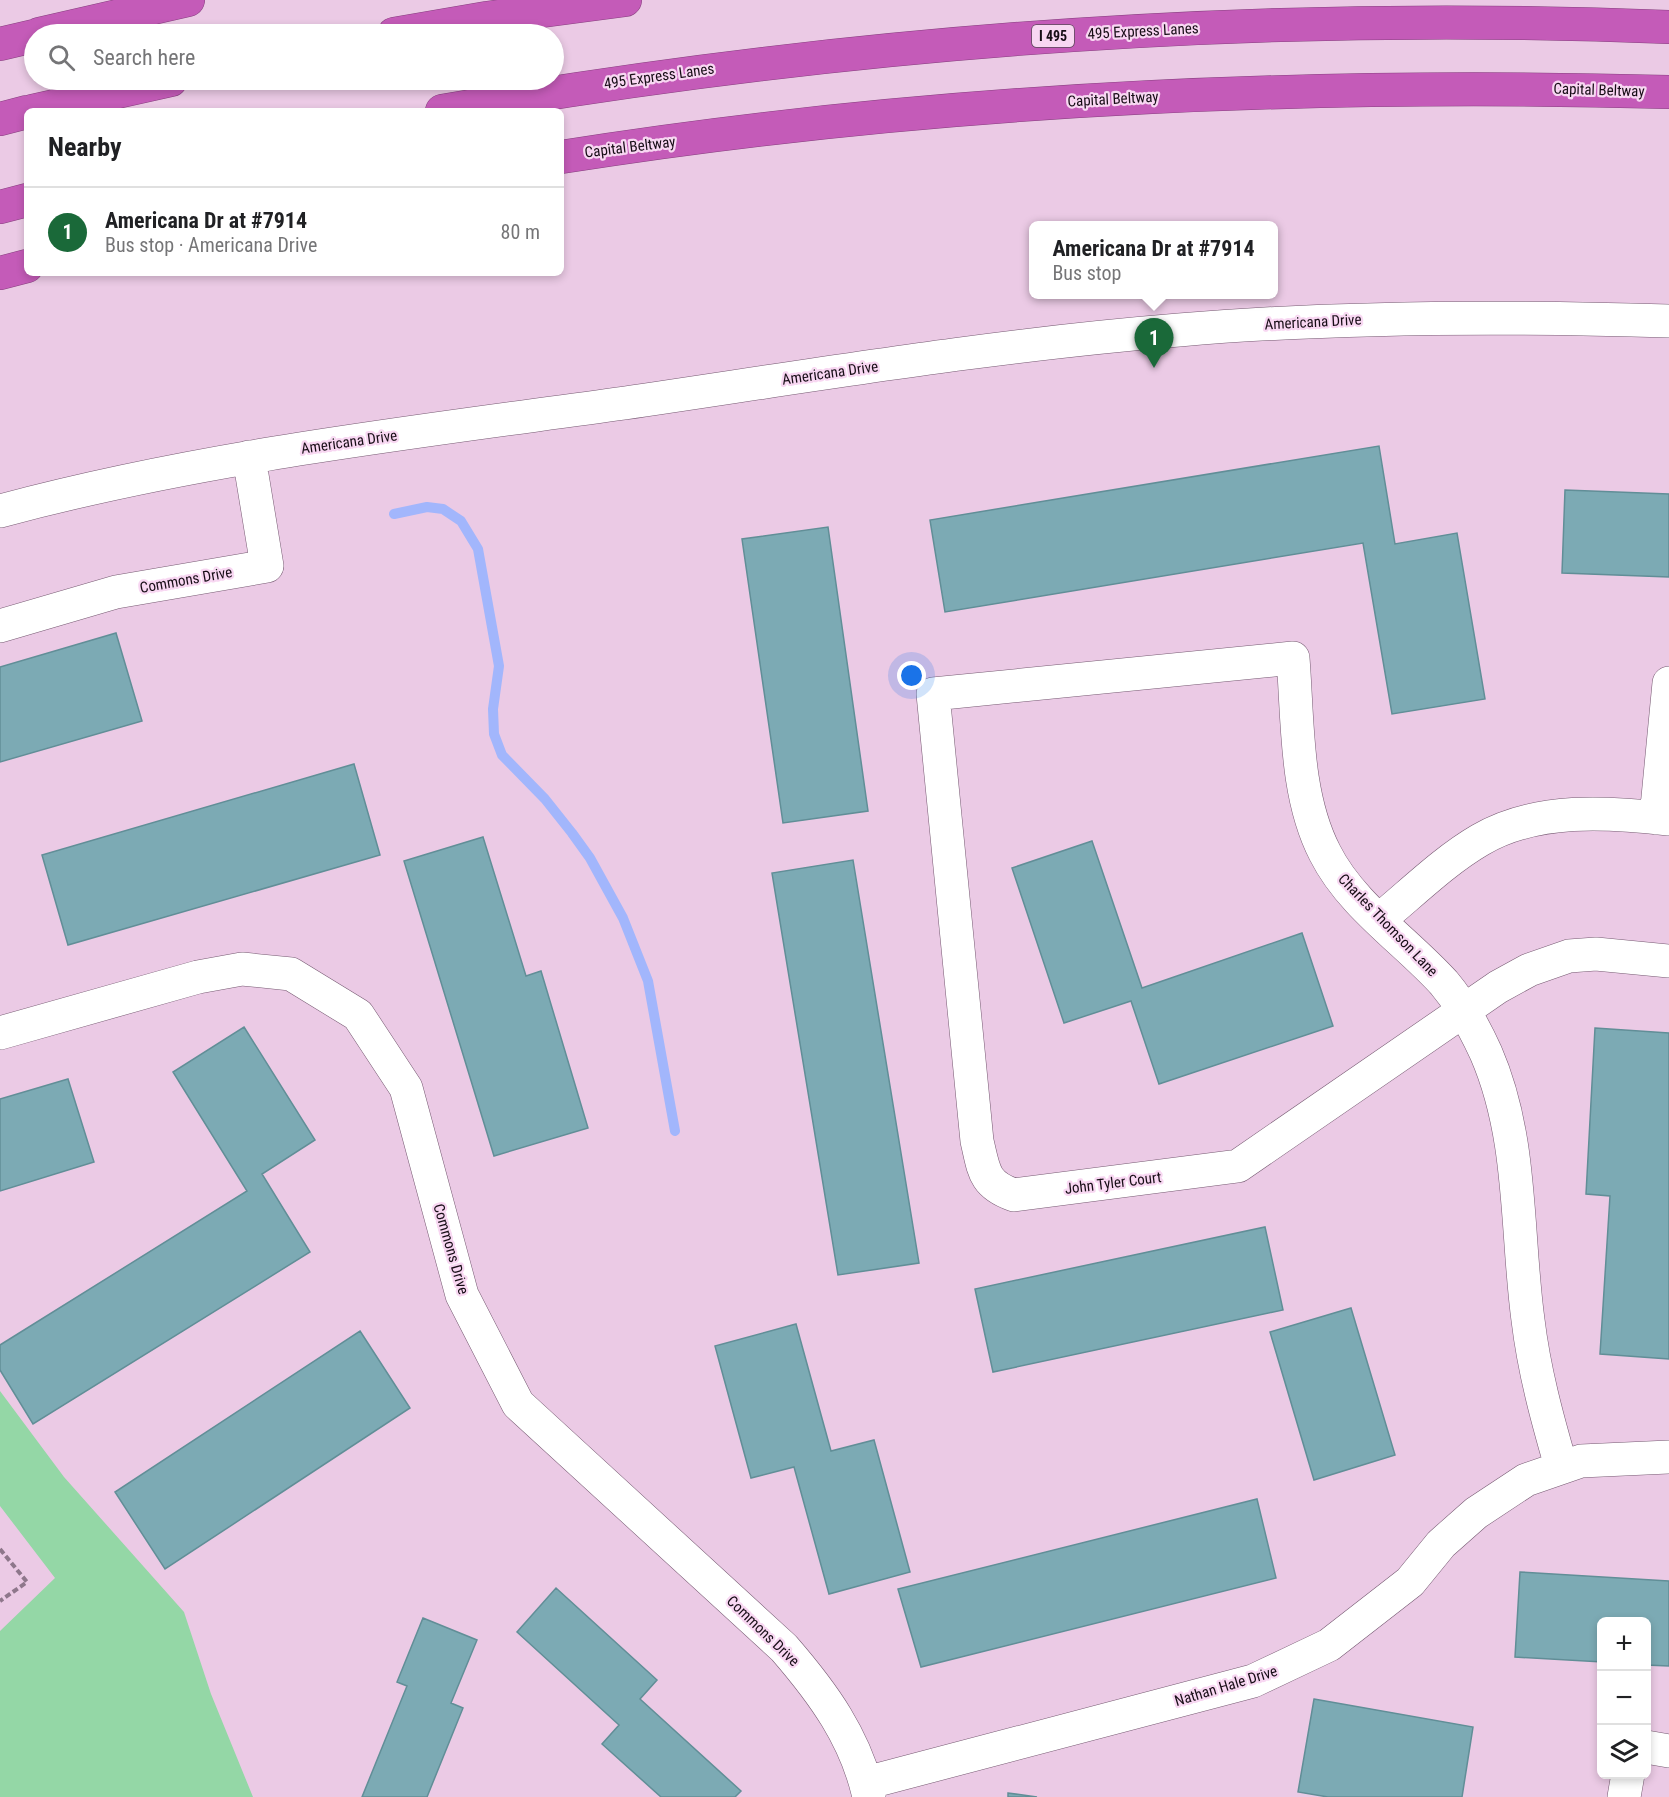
<!DOCTYPE html>
<meta charset="utf-8">
<style>
body{margin:0;font-family:"Roboto Condensed",sans-serif;background:#f2f2f2;color:#202124}
.controls{position:absolute;right:18px;bottom:18px;display:grid;overflow:hidden;border-radius:9px;box-shadow:0 3px 9px #0003}
.controls button{width:54px;height:54px;display:grid;place-items:center;padding:0;border:0;border-bottom:2px solid #e0e0e0;background:#fff;color:#202124;font:30px sans-serif}
.you{position:absolute;left:912px;top:676px;width:21px;height:21px;margin:-15px;border:4px solid #fff;border-radius:50%;background:#1a73e8;box-shadow:0 0 0 9px #1a73e833}
.badge{display:grid;place-items:center;width:39px;height:39px;border-radius:50%;background:#1a6939;color:#fff;font-size:20px;font-weight:700}
.pin{position:absolute;translate:-50% -50px;filter:drop-shadow(0 2px 3px #0008)}
.pin::after{content:'';position:absolute;top:32px;width:21px;height:18px;background:inherit;clip-path:polygon(0 0,100% 0,50% 100%)}
.popup{position:absolute;left:1029px;top:221px;width:249px;height:78px;box-sizing:border-box;display:grid;place-content:center;border-radius:9px;background:#fff;filter:drop-shadow(0 2px 4px #0005);font-size:20px;white-space:nowrap;color:#757577}
.popup b{font-size:22px;color:#202124}
.popup::after{content:'';position:absolute;left:50%;top:100%;margin-left:-12px;border:12px solid transparent;border-top-color:#fff}
.list{margin:0;padding:0;list-style:none}
h2{display:flex;justify-content:space-between;align-items:center;height:78px;margin:0;padding:0 24px;font-size:26px}
h2 small{font-size:20px;font-weight:400;color:#757577}
.list li{display:grid;grid-template-columns:39px 1fr auto;gap:18px;align-items:center;box-sizing:border-box;height:90px;padding:0 24px;border-top:2px solid #e0e0e0}
.list b{display:block;font-size:22px;white-space:nowrap}
.list p{margin:0;font-size:20px;white-space:nowrap;color:#757577}
.list em{font-size:20px;font-style:normal;color:#757577}
.icon{flex:none;width:33px;height:33px;fill:none;stroke:currentColor;stroke-width:2;stroke-linecap:round;stroke-linejoin:round}
.map{position:relative;flex:none;width:1669px;height:1797px;overflow:hidden}
.search{position:absolute;background:#fff;box-shadow:0 3px 9px #0003;left:24px;top:24px;width:540px;height:66px;display:flex;align-items:center;gap:15px;box-sizing:border-box;padding:0 21px;border-radius:33px;color:#757577;font-size:22px}
.panel{position:absolute;background:#fff;box-shadow:0 3px 9px #0003;left:24px;top:108px;width:540px;height:168px;border-radius:9px}
.map>svg:first-child{display:block}
</style>
<div class="map">
<svg width="1669" height="1797" viewBox="0 0 1669 1797">
<rect width="100%" height="100%" fill="#ebcae5"/>
<!-- green -->
<path fill="#94d7a6" d="M0 1391 64 1477 184 1612 211 1694 253 1797H0V1631L55 1578 0 1506Z"/>
<g fill="none" stroke-linecap="round" stroke-linejoin="round">
<!-- stream -->
<path stroke="#a2b6fc" stroke-width="10" d="M394 514 427 507 443 509 461 521 478 549 499 666 493 709 494 734 502 755 545 799 572 833 590 858 623 918 648 981 675 1131"/>
</g>
<!-- building -->
<path fill="#7caab4" stroke="#618e97" stroke-width="1.5" d="M1379 446 1395 544 1457 533 1485 699 1392 714 1363 543 945 612 930 520Z
M1565 490 1669 494V577L1562 573Z
M828 527 868 811 783 823 742 539Z
M116 633 142 721 0 762V667Z
M354 764 380 855 68 945 42 855Z
M483 837 526 976 541 971 588 1128 494 1156 404 861Z
M1092 841 1142 988 1302 933 1333 1026 1159 1084 1131 1001 1064 1023 1012 868Z
M853 860 919 1263 838 1275 772 873Z
M244 1027 315 1140 262 1174 310 1252 33 1424 0 1370V1345L247 1191 173 1072Z
M1595 1028 1669 1033V1359L1600 1354 1610 1196 1586 1194Z
M68 1079 94 1162 0 1191V1099Z
M1265 1227 1283 1310 993 1372 975 1289Z
M1351 1308 1395 1455 1314 1480 1270 1332Z
M796 1324 831 1451 874 1440 910 1572 829 1594 794 1467 751 1478 715 1346Z
M360 1331 410 1408 165 1569 115 1492Z
M1257 1499 1276 1578 921 1667 898 1589Z
M1520 1572 1669 1581V1666L1646 1665V1622H1602V1662L1515 1657Z
M556 1588 657 1680 640 1699 741 1791 735 1797H661L602 1744 619 1725 517 1632Z
M423 1618 477 1640 451 1703 463 1708 427 1797H362L407 1686 397 1682Z
M1314 1699 1473 1727 1462 1797H1328L1298 1792Z
M1008 1793 1037 1797H1008Z"/>
<g fill="none" stroke-linecap="round" stroke-linejoin="round">
<!-- minor casing -->
<g stroke="#765a72" stroke-width="34">
<path id="minor" d="M0 511C204 456 416 432 625 403 809 376 993 345 1179 330 1342 316 1505 316 1669 321
M0 626 116 592 267 566 249 457
M1656 818 1669 683
M1379 920C1412 893 1444 861 1480 840 1536 807 1608 812 1669 819
M0 1033 198 977 242 969 291 974 358 1015 406 1088 462 1295 518 1404 784 1648C823 1693 856 1738 869 1797
M1561 1466C1547 1418 1534 1370 1528 1320 1516 1231 1523 1138 1486 1053 1475 1029 1461 1003 1444 983 1406 941 1351 905 1325 853 1295 795 1298 721 1293 658L933 694 977 1141C984 1170 983 1184 1014 1195L1238 1166 1498 987 1529 970 1569 956 1596 954 1669 961
M1646 1747 1669 1751
M866 1783 1253 1681 1329 1645 1410 1582 1441 1544 1476 1513 1526 1480 1581 1461 1669 1457
M1624 1797 1628 1774"/>
</g>
<!-- highway casing -->
<g stroke="#87407f" stroke-width="34">
<path id="highway" d="M39 34 188 0
M394 34 487 18 625 0
M0 44 34 36
M32 111 171 80
M442 111C847 41 1258 10 1669 27
M0 119 27 112
M561 157C927 99 1299 82 1669 92
M0 207 27 200
M0 273 27 266"/>
</g>
<!-- path -->
<path stroke="#8e778b" stroke-width="4" stroke-dasharray="6 3" stroke-linecap="butt" d="M0 1549 27 1582 0 1601"/>
<!-- minor -->
<use href="#minor" stroke="#fff" stroke-width="33"/>
<!-- highway -->
<use href="#highway" stroke="#c45bb8" stroke-width="33"/>
</g>
<g text-anchor="middle" dominant-baseline="central" stroke-width="4.5" stroke-linejoin="round" paint-order="stroke">
<!-- shield labels -->
<rect fill="#f8d7f2" stroke="#5a4a58" stroke-width="1.5" x="1032" y="25" width="42" height="22" rx="4.5"/>
<g font-size="14" font-weight="bold" fill="#170d16">
<text x="1053" y="36">I 495</text>
</g>
<!-- street labels -->
<g font-size="15" fill="#170d16" stroke="#f8d7f2">
<text transform="translate(1143 31) rotate(-3)">495 Express Lanes</text>
<text transform="translate(659 76) rotate(-8)">495 Express Lanes</text>
<text transform="translate(1599 90) rotate(2)">Capital Beltway</text>
<text transform="translate(1113 99) rotate(-3)">Capital Beltway</text>
<text transform="translate(630 147) rotate(-7)">Capital Beltway</text>
<text transform="translate(1313 322) rotate(-3)">Americana Drive</text>
<text transform="translate(830 373) rotate(-8)">Americana Drive</text>
<text transform="translate(349 442) rotate(-8)">Americana Drive</text>
<text transform="translate(186 580) rotate(-10)">Commons Drive</text>
<text transform="translate(1388 925) rotate(46)">Charles Thomson Lane</text>
<text transform="translate(1113 1183) rotate(-7)">John Tyler Court</text>
<text transform="translate(451 1249) rotate(74)">Commons Drive</text>
<text transform="translate(763 1631) rotate(44)">Commons Drive</text>
<text transform="translate(1226 1686) rotate(-17)">Nathan Hale Drive</text>
</g>
</g>
</svg>
<div class="controls">
<button>+</button>
<button>−</button>
<button><svg class="icon" aria-label="layers" viewBox="0 0 24 24"><path d="M12 4l9 5-9 5-9-5zM3 14l9 5 9-5"/></svg></button>
</div>
<div class="you"></div>
<div class="pin badge" style="left:1154px;top:368px">1</div>
<div class="popup"><b>Americana Dr at #7914</b>Bus stop</div>
<div class="search"><svg class="icon" aria-label="search" viewBox="0 0 24 24"><circle cx="10" cy="10" r="6"/><path d="M15 15l6 6"/></svg>Search here</div>
<section class="panel">
<h2>Nearby<small></small></h2>
<ul class="list">
<li><span class="badge">1</span><div><b>Americana Dr at #7914</b><p>Bus stop · Americana Drive</p></div><em>80 m</em></li>
</ul>
</section>
</div>
